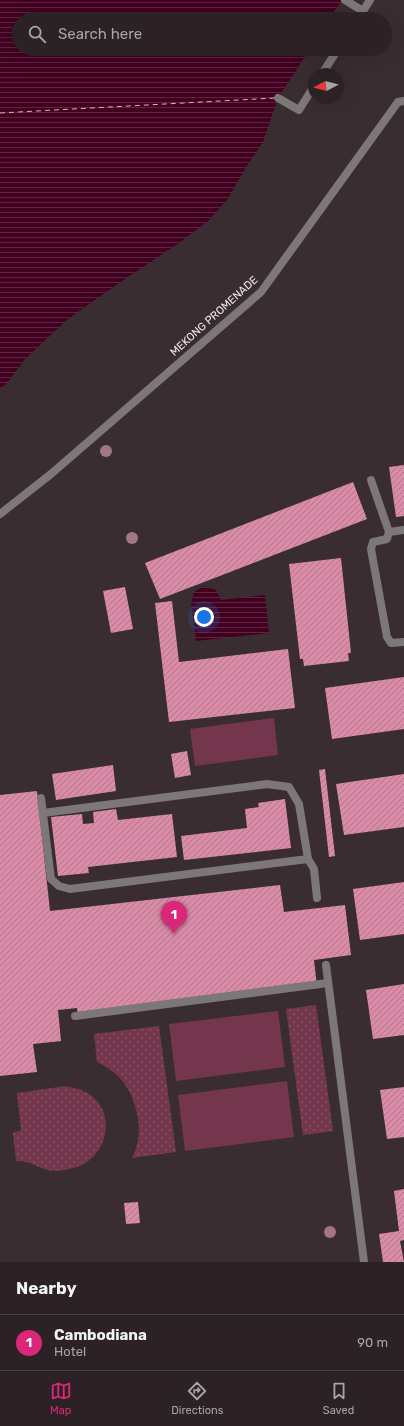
<!DOCTYPE html>
<style>
body{margin:0;font-family:Rubik,sans-serif;background:#342a2d;color:#f1f3f6}
.compass{position:absolute;left:308px;top:68px;width:36px;height:36px;border-radius:50%;background:#2c2225;box-shadow:0 4px 16px #0002;rotate:263deg}
.you{position:absolute;left:204px;top:617px;width:14px;height:14px;margin:-10px;border:3px solid #fff;border-radius:50%;background:#1a73e8;box-shadow:0 0 0 6px #1a73e833}
.badge{display:grid;place-items:center;width:26px;height:26px;border-radius:50%;background:#db2777;color:#fff;font-size:13px;font-weight:700}
.pin{position:absolute;translate:-50% -33px;filter:drop-shadow(0 1px 2px #0008)}
.pin::after{content:'';position:absolute;top:21px;width:14px;height:12px;background:inherit;clip-path:polygon(0 0,100% 0,50% 100%)}
.list{margin:0;padding:0;list-style:none}
h2{display:flex;justify-content:space-between;align-items:center;height:52px;margin:0;padding:0 16px;font-size:17px}
h2 small{font-size:13px;font-weight:400;color:#a6a4a7}
.list li{display:grid;grid-template-columns:26px 1fr auto;gap:12px;align-items:center;box-sizing:border-box;height:56px;padding:0 16px;border-top:1px solid #483f42}
.list b{display:block;font-size:15px;white-space:nowrap}
.list p{margin:0;font-size:13px;white-space:nowrap;color:#a6a4a7}
.list em{font-size:13px;font-style:normal;color:#a6a4a7}
.icon{flex:none;width:22px;height:22px;fill:none;stroke:currentColor;stroke-width:2;stroke-linecap:round;stroke-linejoin:round}
.map{position:relative;flex:none;width:404px;height:1262px;overflow:hidden}
.search{position:absolute;background:#2c2225;box-shadow:0 4px 16px #0002;left:12px;right:12px;top:12px;height:44px;display:flex;align-items:center;gap:10px;box-sizing:border-box;padding:0 14px;border-radius:22px;color:#a6a4a7;font-size:15px}
.sheet{height:108px;background:#2c2225}
nav{display:flex;justify-content:space-around;align-items:center;box-sizing:border-box;height:56px;border-top:1px solid #483f42;background:#2c2225;font-size:11px;color:#a6a4a7}
nav a{display:grid;justify-items:center;gap:2px}
nav .on{color:#db2777}
.map>svg:first-child{display:block}
</style>
<div class="map">
<svg width="404" height="1262" viewBox="0 0 404 1262">
<defs>
<pattern id="grass-dots" width="8" height="8" patternUnits="userSpaceOnUse"><rect width="8" height="8" fill="#73364d"/><path d="M2 2h.1M6 6h.1" fill="none" stroke="#875367" stroke-width="1.8" stroke-linecap="round"/></pattern>
<pattern id="water-rules" width="6" height="5" patternUnits="userSpaceOnUse"><rect width="6" height="5" fill="#420020"/><path d="M0 2.5h6" fill="none" stroke="#5e2540"/></pattern>
<pattern id="building-hatch" width="6" height="6" patternUnits="userSpaceOnUse"><rect width="6" height="6" fill="#da8ba7"/><path d="M-1 1l2-2M0 6l6-6M5 7l2-2" fill="none" stroke="#ae768a"/></pattern>
</defs>
<rect width="100%" height="100%" fill="#3a2d31"/>
<!-- grass -->
<path fill="url(#grass-dots)" d="M316 1005 333 1131 303 1135 286 1009Z
M159 1026 176 1152 132 1158C144 1136 139 1106 126 1086 119 1075 108 1067 97 1062L94 1034Z
M66 1086C74 1088 81 1089 89 1094 119 1114 106 1161 73 1168 66 1170 54 1172 48 1170 35 1167 32 1161 16 1161L13 1133 21 1130 17 1093Z"/>
<!-- garden -->
<path fill="#73364d" d="M274 718 278 755 195 766 190 729Z
M278 1011 285 1067 176 1081 169 1024Z
M287 1081 294 1137 185 1151 178 1095Z"/>
<!-- water -->
<path fill="url(#water-rules)" d="M0 0H342L329 19H19V49H310L278 98 263 142 248 164 227 200 208 221 179 243 119 283 68 319 25 359 7 383 0 389Z
M204 586 216 590 221 600 265 595 269 633 196 641 191 603 194 592Z"/>
<g fill="none" stroke-linecap="round" stroke-linejoin="round">
<!-- ferry -->
<path stroke="#fba6c3" stroke-width="1" stroke-dasharray="5 4" stroke-linecap="butt" d="M0 113 275 98"/>
</g>
<!-- building -->
<path fill="url(#building-hatch)" d="M404 465V516L396 517 389 467Z
M353 482 367 519 160 599 145 563Z
M341 558 351 653H348L349 661 304 666 303 659H300L289 564Z
M125 587 133 629 111 633 103 591Z
M172 601 179 662 288 649 295 708 169 722 155 603Z
M404 677V729L332 739 325 688Z
M187 751 191 775 175 778 171 754Z
M113 765 116 791 56 800 52 774Z
M325 769 335 856 329 857 319 770Z
M404 774V827L344 835 336 784Z
M37 791 50 911 280 885 284 912 345 905 351 955 314 960 317 987 78 1017 77 1008 58 1010 61 1041 33 1044 37 1072 0 1076V795Z
M285 799 291 848 184 860 181 836 247 828 245 809 259 807 258 803Z
M116 809 118 820 172 814 177 857 88 867 89 873 58 876 51 817 82 814 83 824 94 823 93 812Z
M404 882V934L360 940 353 889Z
M404 984V1035L373 1039 366 990Z
M404 1087V1137L387 1139 380 1090Z
M404 1189V1240L400 1241 404 1262H383L379 1234 399 1231 394 1191Z
M138 1202 140 1223 126 1224 124 1203Z"/>
<g fill="none" stroke-linecap="round" stroke-linejoin="round">
<!-- lane -->
<path stroke="#7d7778" stroke-width="8" d="M345 0 363 11 370 0
M358 19 363 11
M322 74 338 49
M278 98 299 110 314 86
M371 480 389 532 387 539 373 542 371 549 387 637 391 643 404 642
M389 532 404 530
M41 798 51 879 59 886 70 889 308 859 314 869 317 898
M43 813 267 784 289 787 299 804 308 859
M326 965 364 1262
M75 1016 328 983"/>
<!-- street -->
<path stroke="#7d7778" stroke-width="8" d="M0 514 51 474 261 292 398 102 404 101"/>
</g>
<!-- trees -->
<g fill="#a17785">
<circle cx="106" cy="451" r="6"/>
<circle cx="132" cy="538" r="6"/>
<circle cx="330" cy="1232" r="6"/>
</g>
<g text-anchor="middle" dominant-baseline="central" stroke-width="4" stroke-linejoin="round" paint-order="stroke">
<!-- street labels -->
<g font-size="11" fill="#ede5e7" stroke="#3a2d31">
<text transform="translate(214 316) rotate(-42)">MEKONG PROMENADE</text>
</g>
</g>
</svg>
<svg class="compass" viewBox="-18 -18 36 36"><path d="M0-13l5 13h-10z" fill="#e53935"/><path d="M0 13l5-13h-10z" fill="#a6a4a7"/></svg>
<div class="you"></div>
<div class="pin badge" style="left:174px;top:934px">1</div>
<div class="search"><svg class="icon" aria-label="search" viewBox="0 0 24 24"><circle cx="10" cy="10" r="6"/><path d="M15 15l6 6"/></svg>Search here</div>
</div>
<section class="sheet">
<h2>Nearby<small></small></h2>
<ul class="list">
<li><span class="badge">1</span><div><b>Cambodiana</b><p>Hotel</p></div><em>90 m</em></li>
</ul>
</section>
<nav>
<a class="on"><svg class="icon" aria-label="map" viewBox="0 0 24 24"><path d="M3 6l6-2 6 2 6-2v14l-6 2-6-2-6 2zM9 4v14M15 6v14"/></svg>Map</a>
<a><svg class="icon" aria-label="directions" viewBox="0 0 24 24"><path d="M12 3l9 9-9 9-9-9zM9 14v-3h6M13 9l2 2-2 2"/></svg>Directions</a>
<a><svg class="icon" aria-label="saved" viewBox="0 0 24 24"><path d="M7 4h10v16l-5-4-5 4z"/></svg>Saved</a>
</nav>
